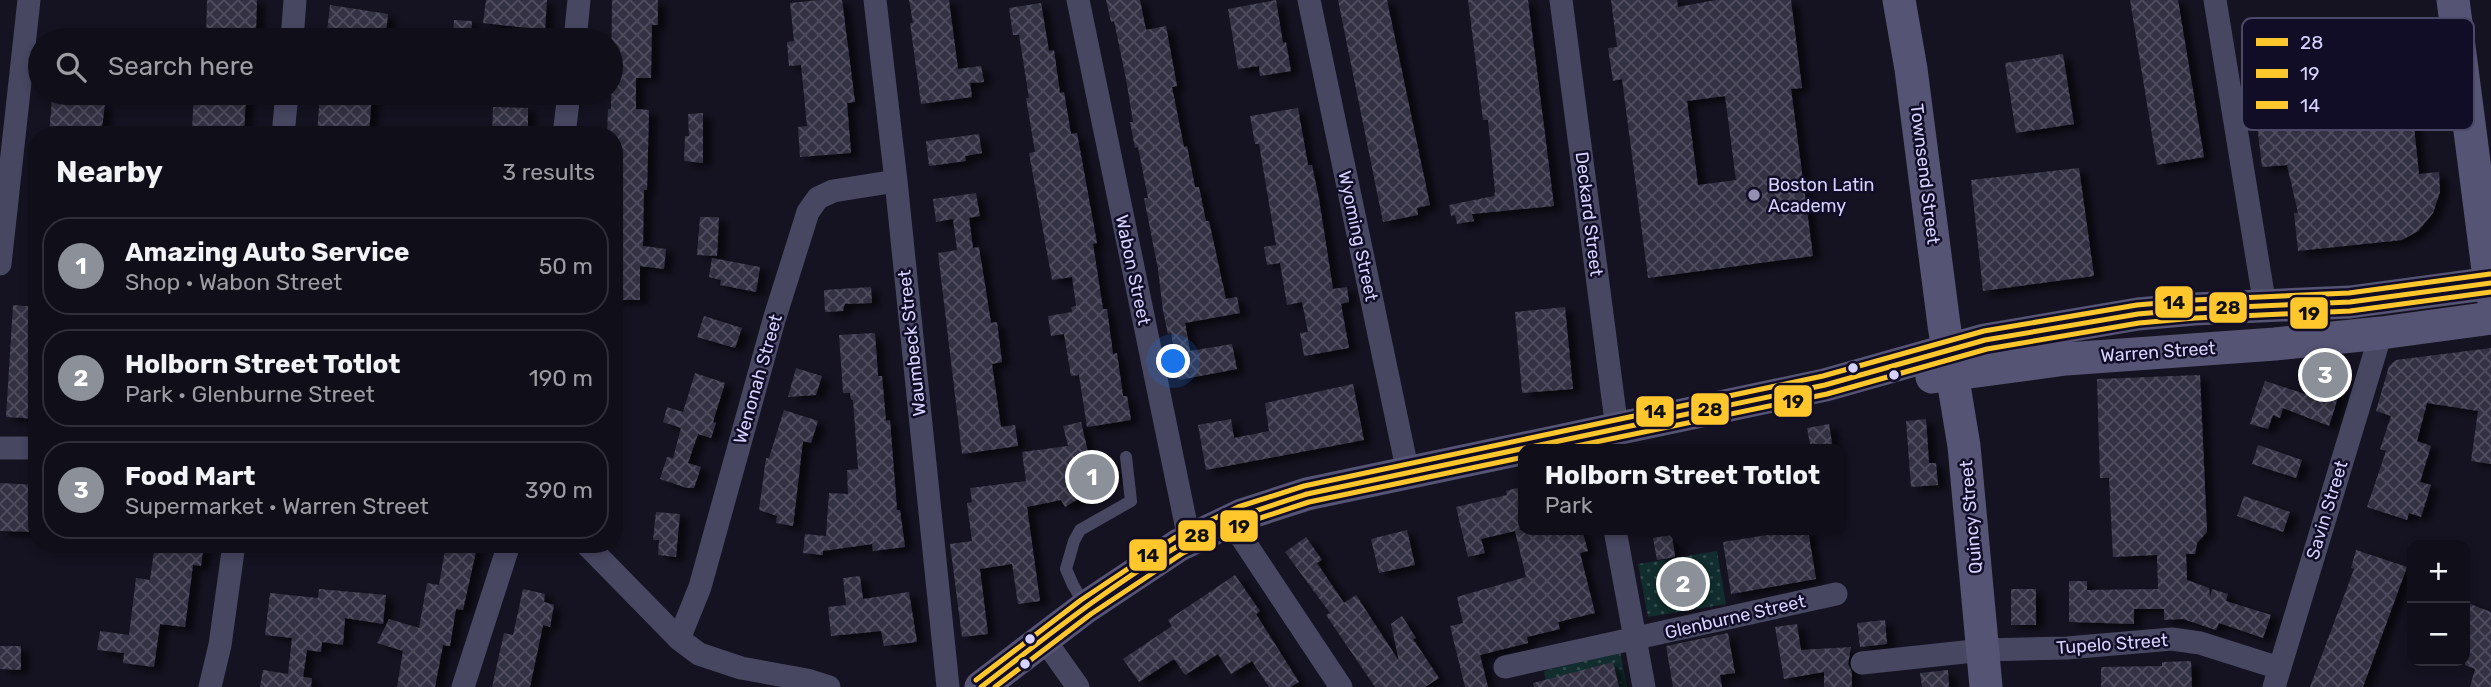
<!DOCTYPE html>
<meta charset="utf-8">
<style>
body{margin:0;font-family:Rubik,sans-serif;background:#1e1c26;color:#f1f3f6}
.controls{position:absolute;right:21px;bottom:21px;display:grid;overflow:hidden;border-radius:14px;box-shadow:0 4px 10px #0003}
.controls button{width:63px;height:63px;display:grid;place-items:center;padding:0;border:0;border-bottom:2px solid #302e38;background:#100e19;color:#f1f3f6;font:35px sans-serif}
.you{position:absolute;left:1174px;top:362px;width:24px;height:24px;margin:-18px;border:5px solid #fff;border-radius:50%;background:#1a73e8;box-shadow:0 0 0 10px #1a73e833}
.badge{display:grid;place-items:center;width:46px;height:46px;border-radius:50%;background:#8c9099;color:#fff;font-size:23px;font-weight:700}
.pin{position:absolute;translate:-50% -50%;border:4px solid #fff;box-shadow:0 2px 7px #0006}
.popup{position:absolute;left:1518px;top:444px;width:329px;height:91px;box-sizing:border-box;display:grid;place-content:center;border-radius:14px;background:#100e19;filter:drop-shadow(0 2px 5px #0005);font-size:23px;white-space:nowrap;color:#9c9ca2}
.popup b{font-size:26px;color:#f1f3f6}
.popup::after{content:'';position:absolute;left:50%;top:100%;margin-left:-14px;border:14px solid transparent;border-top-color:#100e19}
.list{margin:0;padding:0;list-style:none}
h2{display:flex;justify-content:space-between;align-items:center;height:91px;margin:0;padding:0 28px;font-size:30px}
h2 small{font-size:23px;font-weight:400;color:#9c9ca2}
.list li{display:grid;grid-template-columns:46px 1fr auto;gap:21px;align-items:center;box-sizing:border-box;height:98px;margin:0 14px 14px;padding:0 14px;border:2px solid #302e38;border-radius:28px}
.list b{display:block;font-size:26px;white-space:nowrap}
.list p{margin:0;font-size:23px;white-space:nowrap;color:#9c9ca2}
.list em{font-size:23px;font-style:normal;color:#9c9ca2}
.icon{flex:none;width:38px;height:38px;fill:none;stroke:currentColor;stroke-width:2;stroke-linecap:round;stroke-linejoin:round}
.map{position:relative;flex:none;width:2491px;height:687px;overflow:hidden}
.search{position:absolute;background:#100e19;box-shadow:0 4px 10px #0003;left:28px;top:28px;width:595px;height:77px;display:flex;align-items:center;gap:18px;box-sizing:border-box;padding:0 24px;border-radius:38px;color:#9c9ca2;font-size:26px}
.panel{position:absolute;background:#100e19;box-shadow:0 4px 10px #0003;left:28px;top:126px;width:595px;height:427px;border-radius:28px}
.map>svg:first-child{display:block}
</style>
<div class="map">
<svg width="2491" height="687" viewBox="0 0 2491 687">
<defs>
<pattern id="green-dots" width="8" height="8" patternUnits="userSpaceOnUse" patternTransform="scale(1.75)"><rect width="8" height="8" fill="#112d2e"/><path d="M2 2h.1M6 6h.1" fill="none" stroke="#334b4d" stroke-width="1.8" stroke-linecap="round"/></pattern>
<pattern id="building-cross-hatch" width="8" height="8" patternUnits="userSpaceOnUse" patternTransform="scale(1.75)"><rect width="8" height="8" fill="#333143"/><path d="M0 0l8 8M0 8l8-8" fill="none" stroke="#504e5f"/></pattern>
<filter id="shadow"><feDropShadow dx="8" dy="4.5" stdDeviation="3.5" flood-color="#0009"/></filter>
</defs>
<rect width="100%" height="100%" fill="#151321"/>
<!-- green -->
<path fill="url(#green-dots)" d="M1717 551 1726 604 1648 617 1638 564Z
M1620 651 1627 687H1547L1544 671Z"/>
<!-- building -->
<path fill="url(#building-cross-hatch)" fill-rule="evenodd" filter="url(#shadow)" d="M207 0H257L256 30 225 29V40H206Z
M486 0H547L545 30 483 23Z
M612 0H658V25H652L651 78H636V109L649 110 647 190H644L643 246 666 249 664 269 640 266V300H614V135H607L608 109H611Z
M819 0H842L855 102 847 103 851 153 800 157 798 127 807 126 801 65 789 66 787 42 794 41 790 3Z
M909 0H949L958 69 981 66 984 82 970 83 972 97 921 104 910 23H913Z
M1106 0H1140L1146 30 1166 26 1177 86 1172 87 1184 147 1187 146 1195 187H1199L1206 221H1209L1226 299 1237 297 1240 313 1185 323 1190 351 1232 344 1237 369 1179 380 1171 333 1168 334 1163 311 1158 269 1144 198H1148L1138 147 1135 148 1130 122H1133L1126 79 1114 21 1111 22Z
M1276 0 1283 43 1286 42 1291 71 1260 76 1259 66 1238 69 1228 9Z
M1338 0H1387L1430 205 1417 208 1418 215 1383 222Z
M1468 0H1528L1554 206 1472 214 1474 221 1457 224 1455 215 1451 216 1449 205 1494 196 1495 191 1488 120H1483Z
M1611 0H1677L1678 7 1716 0H1791L1802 88 1791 89 1813 256 1648 278 1622 79 1613 81 1608 48 1617 47ZM1725 96 1736 180 1698 185 1687 101Z
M2130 0H2178L2204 157 2157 165Z
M1041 3 1049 51 1054 50 1060 93 1064 92 1071 134 1077 133 1097 243 1093 244 1103 309H1107L1113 354 1117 353 1123 396H1127L1131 420 1087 427 1079 375 1071 376 1064 334 1051 336 1048 316 1072 312 1071 307 1076 306 1072 277 1052 280 1029 153 1035 152 1026 98H1029L1019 35H1013L1009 8Z
M330 5 388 14 386 33 367 32 366 36 327 32Z
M454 20 472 21 471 38 453 37Z
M2063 54 2074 124 2016 133 2005 63Z
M2407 61 2419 174 2439 172 2440 192 2433 213 2418 231 2402 240 2298 251 2294 213H2298L2287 165 2262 167 2252 81Z
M194 93H246L244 135H206V130H192Z
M320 93H372L369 135H317Z
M52 99 105 104 101 135H49Z
M493 107 528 108V135H492Z
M1298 108 1308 165H1312L1319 199 1333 289 1347 287 1349 302 1341 304 1349 348 1304 356 1300 333 1308 332 1302 302 1287 305 1280 263 1267 265 1264 247 1276 245 1259 144H1255L1250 116Z
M703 113V163L684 161 685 136H689L688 114Z
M979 134 982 153 965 156 966 161 929 166 926 141Z
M2079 168 2094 276 1983 291 1971 180Z
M976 193 980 216 969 218 973 248 979 247 991 323 997 322 1002 362 992 364 1001 427 1015 425 1018 446 962 454 938 253 957 250 953 219 936 222 933 199Z
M700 217H719L717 256 697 255Z
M712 258 760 267 756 292 720 285 721 280 709 277Z
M871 287 872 303 845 304 843 311 825 312 824 290Z
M13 305 37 307 35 384H37V419L6 417Z
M1565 307 1573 389 1522 393 1515 312Z
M704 316 742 328 735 348 697 337Z
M875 333 878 376H882L886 421 890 420 897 510H900L905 547 873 551 872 544 823 551V555L803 553 805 534 826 536 829 493 848 494 847 470 858 469 853 400H851L850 393H843L839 335Z
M2491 348V464L2471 461 2478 411 2427 403 2417 441 2431 446 2420 482 2431 485 2421 517 2409 513 2407 520 2367 507 2386 451 2380 449 2391 416 2376 411 2389 366 2396 360Z
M2326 358 2341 388 2329 426 2283 408 2280 418 2273 415 2268 429 2250 424 2265 381 2308 395 2322 359Z
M796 368 822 376 816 395 788 397Z
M695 373 725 383 713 422 716 423 711 438 698 434 688 463 701 467 694 488H687L660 479 667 457 673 458 681 428 663 422 667 407 683 412Z
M2200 375 2207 532 2197 543 2195 554H2186L2187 580 2209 588 2210 597 2212 589 2228 594 2226 601 2271 615 2263 638 2219 623 2216 630 2183 619 2164 620V609H2134V624L2069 622V581H2087V590L2158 589 2157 555 2113 557 2109 478H2100L2097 379Z
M1353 384 1364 440 1206 470 1198 425 1231 419 1234 438 1269 431 1265 403Z
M784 410 818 421 811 443 803 441 793 526 776 523 777 516 759 510 766 458H769Z
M1926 419 1929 463H1936L1938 485 1911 487 1906 421Z
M1081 422 1091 465 1105 456 1117 475 1065 507 1061 500 1027 507 1040 601 1018 604 1012 564 980 569 988 634 962 637 950 544 972 541 967 503 972 502 970 488 1026 481 1022 452 1068 446 1063 426Z
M1829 424 1833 449H1811L1807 428Z
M2258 445 2302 460 2296 478 2252 464Z
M0 483 37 485V532L0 531Z
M1524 486V528L1518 530H1582L1588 551 1580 553 1595 613 1558 622 1560 629 1527 637 1528 643 1480 655 1488 687H1465L1450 626 1463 623 1457 597 1526 577 1515 531 1481 539 1485 553 1468 557 1456 507 1507 495 1506 491Z
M2244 496 2290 512 2283 532 2237 516Z
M656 512 680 514 676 557 658 555 659 540H653Z
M1407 530 1415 565 1379 573 1371 539Z
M1799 530H1808L1816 579 1731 594 1723 542Z
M1672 535 1675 557 1657 560 1653 538Z
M1306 537 1322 560 1317 563 1344 603 1356 595 1399 661 1391 624 1402 616 1416 638 1413 639 1439 678 1425 687H1375L1326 615 1330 613 1285 552Z
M155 544H204L201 566 193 565 185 627 160 624 154 667 123 663 124 653 97 650 100 631 129 635 136 578 150 580Z
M446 544 477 547 463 610 456 609 450 646 443 645 435 687H397L403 651 377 643 389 619 419 628 427 583 439 585Z
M2356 550 2407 567 2363 687H2310L2354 569 2351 568Z
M1235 575 1260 611 1256 614 1299 682 1291 687H1269L1252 661 1231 674 1218 654 1185 675 1174 659 1139 682 1123 659 1172 626 1168 620Z
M860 576 863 599 909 592 917 642 884 646 881 631 831 636 828 607 846 605 843 578Z
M319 589 386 595 383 624 345 618 343 645 322 642 321 652 307 650 303 677 312 678 311 687H260L263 670 288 674 292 638 265 635 270 593 318 598Z
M523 589 545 594 544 602 554 605 550 627 543 625 530 687H492L504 633 513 635Z
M2011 589H2036V625H2011Z
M2465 602 2491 612V687H2470L2475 669 2465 665Z
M1885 620 1887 644 1860 647 1857 623Z
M1797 624 1801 650 1851 647 1848 664 1852 672V687H1824V672L1784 679 1775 627Z
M1728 633 1735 673 1720 675 1722 687H1673L1666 646Z
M0 646H21V670L0 669Z
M2191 661 2192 687H2101V667L2162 666V662Z
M1613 662 1619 687H1534L1533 683Z
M1948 670 1949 687H1922L1920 673Z"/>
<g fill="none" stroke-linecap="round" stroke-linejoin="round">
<!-- lane -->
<path stroke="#484762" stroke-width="12" d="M1086 607 1073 585 1066 569 1074 541 1080 530 1131 501 1126 457"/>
<!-- street -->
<path stroke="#484762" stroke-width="23" d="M875 0 896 181 948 687
M1078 0 1189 539
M1309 0 1408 473
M1561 0 1617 429
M2215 0 2265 306
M292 40 295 0
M575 40 579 0
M283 135 287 93
M564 135 569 93
M0 264 29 0
M0 448H37
M1230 520 1341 687
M1615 530 1644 687
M586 544 679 639 699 654 741 668 807 680 829 687
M679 639 700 587 774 320 808 212 818 198 833 191 896 181
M1044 639 1078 687
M1862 663 1983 650 2067 648 2172 639 2200 643 2279 668
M1505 667 1836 594
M210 687 220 645 234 544
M463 687 509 544
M2274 687 2381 333"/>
<!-- secondary -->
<path stroke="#565474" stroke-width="33" d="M1899 0 1911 69 1944 325 1964 446 1986 687
M2453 0 2491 293
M1932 377 2066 359 2275 344 2381 333 2491 318
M981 687 1086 607 1179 545 1242 515 1307 494 1825 385 1985 340 2138 314 2194 309 2350 302 2491 283"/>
<!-- bus-1 casing -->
<g stroke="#110d27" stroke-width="10">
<path id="bus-1" d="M981 687C1045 638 1108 587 1178 546 1218 522 1263 508 1307 494L1825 385 1985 340 2138 314 2194 309 2350 302 2491 283"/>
</g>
<!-- bus-2 casing -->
<g stroke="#110d27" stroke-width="10">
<path id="bus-2" d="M1562 449 1827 394 1987 349 2139 323 2195 318 2350 311 2491 292
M995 687 1091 614 1183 553 1245 523 1309 502 1524 457"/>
</g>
<!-- bus-3 casing -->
<g stroke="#110d27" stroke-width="10">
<path id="bus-3" d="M976 680 1081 600 1174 538 1238 507 1304 486 1823 376 1984 331 2137 305 2194 300 2349 293 2490 274"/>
</g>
<!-- bus-1 -->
<use href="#bus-1" stroke="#ffc72c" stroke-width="5"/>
<!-- bus-2 -->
<use href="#bus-2" stroke="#ffc72c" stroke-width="5"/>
<!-- bus-3 -->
<use href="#bus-3" stroke="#ffc72c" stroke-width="5"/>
</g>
<!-- markers -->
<circle fill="#9390b1" stroke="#110d27" stroke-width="2.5" cx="1754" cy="195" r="7"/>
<g fill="#d7d3ff" stroke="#110d27" stroke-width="2.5">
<circle cx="1853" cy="368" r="6"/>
<circle cx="1894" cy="375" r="6"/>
<circle cx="1030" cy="639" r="6"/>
<circle cx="1025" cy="664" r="6"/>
</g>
<g text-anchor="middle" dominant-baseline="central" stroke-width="5" stroke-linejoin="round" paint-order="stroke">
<!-- street labels -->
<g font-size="18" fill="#d7d3ff" stroke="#110d27">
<text transform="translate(1925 174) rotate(83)">Townsend Street</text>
<text transform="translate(1589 214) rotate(83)">Deckard Street</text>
<text transform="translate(1358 236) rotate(78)">Wyoming Street</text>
<text transform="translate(1133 270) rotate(78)">Wabon Street</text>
<text transform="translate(912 343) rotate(-96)">Waumbeck Street</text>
<text transform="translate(2158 352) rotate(-4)">Warren Street</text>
<text transform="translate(758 379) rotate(-74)">Wenonah Street</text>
<text transform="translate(2327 510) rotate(-73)">Savin Street</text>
<text transform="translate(1971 517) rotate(-95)">Quincy Street</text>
<text transform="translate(1735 617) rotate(-13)">Glenburne Street</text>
<text transform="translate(2112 644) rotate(-4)">Tupelo Street</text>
</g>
<!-- poi labels -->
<g font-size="18" fill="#d7d3ff" stroke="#110d27" text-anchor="start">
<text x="1768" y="185">Boston Latin<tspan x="1768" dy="21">Academy</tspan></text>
</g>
</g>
<!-- legend -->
<rect x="2242" y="18" width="232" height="112" rx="10" fill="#110d27" stroke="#4c4868" stroke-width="2"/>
<rect x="2256" y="38" width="32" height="8" fill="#ffc72c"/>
<rect x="2256" y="69" width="32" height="9" fill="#ffc72c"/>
<rect x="2256" y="101" width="32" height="8" fill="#ffc72c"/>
<g font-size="19" fill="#d7d3ff">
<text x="2300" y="49">28</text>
<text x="2300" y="80">19</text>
<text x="2300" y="112">14</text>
</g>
<g stroke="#110d27" stroke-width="2.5">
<rect x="2154" y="285" width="40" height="34" rx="7" fill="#ffc72c"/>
<rect x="2208" y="291" width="40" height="33" rx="7" fill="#ffc72c"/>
<rect x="2289" y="296" width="40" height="34" rx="7" fill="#ffc72c"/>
<rect x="1773" y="384" width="40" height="34" rx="7" fill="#ffc72c"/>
<rect x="1690" y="392" width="40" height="34" rx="7" fill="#ffc72c"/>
<rect x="1635" y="395" width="40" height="33" rx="7" fill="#ffc72c"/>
<rect x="1219" y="509" width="40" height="34" rx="7" fill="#ffc72c"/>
<rect x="1177" y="519" width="40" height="33" rx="7" fill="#ffc72c"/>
<rect x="1128" y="538" width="40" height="34" rx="7" fill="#ffc72c"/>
</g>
<g font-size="19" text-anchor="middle" font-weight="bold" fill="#111">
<text x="2174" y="309">14</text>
<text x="2228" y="314">28</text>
<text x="2309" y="320">19</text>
<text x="1793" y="408">19</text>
<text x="1710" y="416">28</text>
<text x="1655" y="418">14</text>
<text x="1239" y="533">19</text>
<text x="1197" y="542">28</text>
<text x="1148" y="562">14</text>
</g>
</svg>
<div class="controls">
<button>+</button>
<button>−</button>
</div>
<div class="you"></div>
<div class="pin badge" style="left:1092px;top:477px">1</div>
<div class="pin badge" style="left:1683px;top:584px">2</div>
<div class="popup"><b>Holborn Street Totlot</b>Park</div>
<div class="pin badge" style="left:2325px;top:375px">3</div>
<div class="search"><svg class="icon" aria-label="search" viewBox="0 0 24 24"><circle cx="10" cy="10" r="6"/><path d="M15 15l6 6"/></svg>Search here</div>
<section class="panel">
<h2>Nearby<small>3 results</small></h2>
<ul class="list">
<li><span class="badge">1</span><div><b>Amazing Auto Service</b><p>Shop · Wabon Street</p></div><em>50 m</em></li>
<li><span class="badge">2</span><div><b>Holborn Street Totlot</b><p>Park · Glenburne Street</p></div><em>190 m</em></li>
<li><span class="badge">3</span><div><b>Food Mart</b><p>Supermarket · Warren Street</p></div><em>390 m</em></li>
</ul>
</section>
</div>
